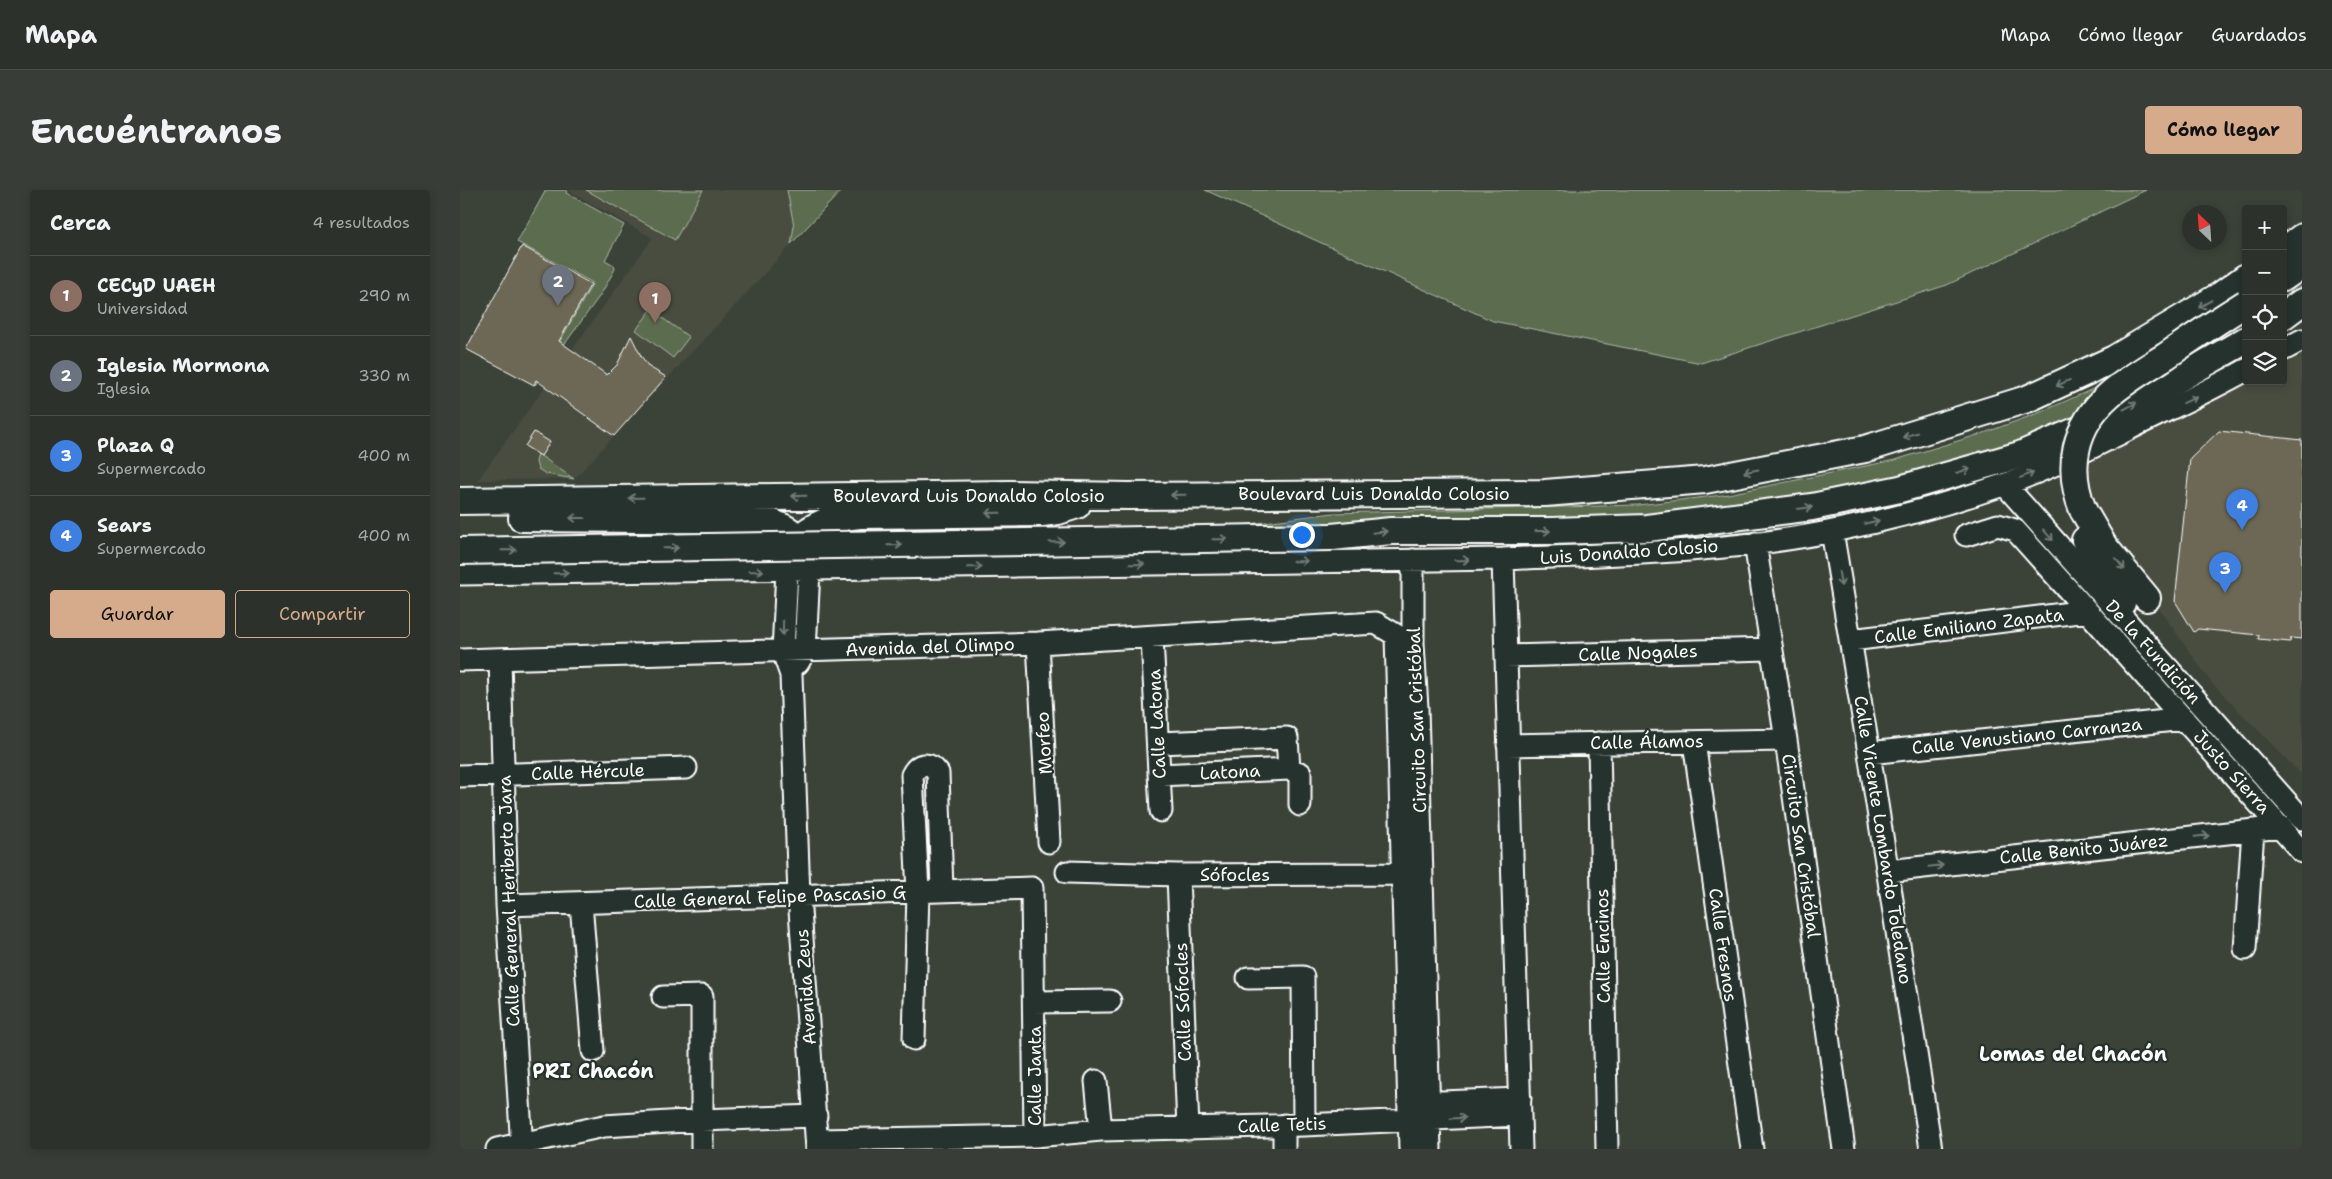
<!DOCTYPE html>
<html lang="es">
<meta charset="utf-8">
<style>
body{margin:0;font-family:"Shantell Sans",sans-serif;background:#383e37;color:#f1f3f6}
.controls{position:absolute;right:15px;top:15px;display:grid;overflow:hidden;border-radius:5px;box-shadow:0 2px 8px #0003}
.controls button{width:45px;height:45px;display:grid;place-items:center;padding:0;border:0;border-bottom:1px solid #484d47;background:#2c322b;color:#f1f3f6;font:25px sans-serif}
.compass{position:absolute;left:1722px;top:15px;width:45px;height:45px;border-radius:50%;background:#2c322b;box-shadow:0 2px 8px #0003;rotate:335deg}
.you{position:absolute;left:841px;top:344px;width:18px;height:18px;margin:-12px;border:4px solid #fff;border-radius:50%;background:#1a73e8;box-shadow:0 0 0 8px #1a73e833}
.badge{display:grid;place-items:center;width:32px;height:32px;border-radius:50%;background:#d6ab8b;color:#fff;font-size:16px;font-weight:700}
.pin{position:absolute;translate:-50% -41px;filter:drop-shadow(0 1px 2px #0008)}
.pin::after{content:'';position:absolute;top:26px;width:18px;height:15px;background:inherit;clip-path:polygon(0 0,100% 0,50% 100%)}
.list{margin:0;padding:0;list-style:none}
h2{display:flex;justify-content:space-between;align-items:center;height:65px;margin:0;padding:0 20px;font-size:21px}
h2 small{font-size:16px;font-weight:400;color:#a6aaa9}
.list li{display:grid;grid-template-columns:32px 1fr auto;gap:15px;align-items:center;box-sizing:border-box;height:80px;padding:0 20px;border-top:1px solid #484d47}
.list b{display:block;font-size:19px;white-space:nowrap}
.list p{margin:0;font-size:16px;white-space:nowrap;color:#a6aaa9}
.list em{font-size:16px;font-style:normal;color:#a6aaa9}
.actions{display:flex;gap:10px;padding:15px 20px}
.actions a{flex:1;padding:11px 0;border:1px solid #d6ab8b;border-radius:5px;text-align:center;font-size:18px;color:#d6ab8b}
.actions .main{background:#d6ab8b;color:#111}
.icon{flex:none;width:28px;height:28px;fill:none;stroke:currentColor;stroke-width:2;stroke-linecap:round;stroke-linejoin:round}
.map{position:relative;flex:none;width:1842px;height:959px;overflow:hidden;border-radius:5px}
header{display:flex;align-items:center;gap:30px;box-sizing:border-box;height:70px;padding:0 25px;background:#2c322b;border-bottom:1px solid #484d47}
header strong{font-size:24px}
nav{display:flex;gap:28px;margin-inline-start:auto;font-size:18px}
.intro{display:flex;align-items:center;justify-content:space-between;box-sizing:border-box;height:120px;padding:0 30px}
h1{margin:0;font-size:35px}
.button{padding:12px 22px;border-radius:5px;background:#d6ab8b;color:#111;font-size:18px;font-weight:700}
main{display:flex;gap:30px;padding:0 30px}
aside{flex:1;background:#2c322b;border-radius:5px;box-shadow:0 2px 8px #0003}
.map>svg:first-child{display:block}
</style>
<header>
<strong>Mapa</strong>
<nav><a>Mapa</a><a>Cómo llegar</a><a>Guardados</a></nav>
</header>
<div class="intro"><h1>Encuéntranos</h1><a class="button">Cómo llegar</a></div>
<main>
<aside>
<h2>Cerca<small>4 resultados</small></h2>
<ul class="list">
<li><span class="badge" style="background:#8d6e63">1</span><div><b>CECyD UAEH</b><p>Universidad</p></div><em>290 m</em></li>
<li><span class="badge" style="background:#6b7280">2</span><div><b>Iglesia Mormona</b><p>Iglesia</p></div><em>330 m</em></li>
<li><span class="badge" style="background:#3f7fe0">3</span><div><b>Plaza Q</b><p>Supermercado</p></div><em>400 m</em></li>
<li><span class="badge" style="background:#3f7fe0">4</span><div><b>Sears</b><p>Supermercado</p></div><em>400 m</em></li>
</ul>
<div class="actions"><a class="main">Guardar</a><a>Compartir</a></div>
</aside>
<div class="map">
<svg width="1842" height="959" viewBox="0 0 1842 959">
<rect width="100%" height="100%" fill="#3b4339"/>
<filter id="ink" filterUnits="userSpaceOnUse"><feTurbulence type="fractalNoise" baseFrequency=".02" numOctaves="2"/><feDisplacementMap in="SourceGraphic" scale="10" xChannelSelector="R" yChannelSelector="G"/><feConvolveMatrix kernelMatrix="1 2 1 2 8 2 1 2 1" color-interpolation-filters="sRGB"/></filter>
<g filter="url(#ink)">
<!-- built -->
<path fill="#4a4e41" d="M108 0H382L114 289 18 290 193 48Z
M1842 161V585L1751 492 1626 315 1621 280 1652 258 1786 191H1823V170Z"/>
<!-- green -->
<path fill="#5c6d4f" stroke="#aeb6a7" d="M86 0H107L106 3 164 35 145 70 154 75 155 79 141 104 75 195 133 93 57 52Z
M126 0H243L215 50Z
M327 0H382L331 54 334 36Z
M745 0H1686L1487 95 1241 173 1033 131Z
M191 120 229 147 213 168 176 140Z
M1642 195 1616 229 1539 261 1439 290 1265 323 783 338 782 335 873 323 1178 315 1263 305 1435 270 1524 243 1581 222Z
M78 264 114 289 86 284 78 279 76 272Z"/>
<!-- building -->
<path fill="#6c6855" stroke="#fff" d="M62 56 131 94 99 151 147 185 157 175 171 146 181 166 189 177 206 187 154 246 76 190 74 195 6 159Z
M1759 241 1842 250V449L1831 448 1830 452 1798 449 1799 445 1738 439 1734 442 1715 411 1730 269Z
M74 242 90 252 81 266 65 256Z"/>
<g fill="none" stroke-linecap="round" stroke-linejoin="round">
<!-- minor casing -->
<g stroke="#fff" stroke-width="25">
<path id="minor" d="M1823 160 1842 150
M1545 295 1842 629
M1372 341 1409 563 1471 959
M1506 345 1538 335 1555 340 1842 662
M1295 353 1326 550 1384 959
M1043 369 1061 959
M953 370V453L957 518 970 959
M327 380 323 462 331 485 339 706 357 959
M0 384 1043 369C1153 364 1265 363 1373 341 1430 330 1488 314 1543 295 1585 281 1627 260 1667 240 1707 220 1747 202 1786 180
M692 448 701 621
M1391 450 1627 421
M578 453 589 652
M1046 466 1310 459
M40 469 47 715 62 959
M0 470 578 453 916 433 936 445 950 959
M338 473 345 461 349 380
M1234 552 1292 959
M698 553 827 548 829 579
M1139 553 1147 959
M1048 555 1326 550
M1409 563 1724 529
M699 585 829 579 840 583V615
M0 586 226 578
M1428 681 1821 637
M607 682 718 685 942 684
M718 685 728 939
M121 713 133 861
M47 715 572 698 575 946
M1785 759 1793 640
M788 788 843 787 844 935
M203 807 242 806V959
M574 812 650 811
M454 849 458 702 452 585C458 573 469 571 478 583L482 700
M636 891 641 940
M955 913 1060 909
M824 935V959
M357 950 575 946 641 940 844 935 1060 925
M37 959 144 936 241 930 356 926"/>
</g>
<!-- major casing -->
<g stroke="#fff" stroke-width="30">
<path id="major" d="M1823 61 1842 47
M1823 88 1842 75
M1823 126 1842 112
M0 311 550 304 668 306 1085 303 1245 290 1405 259 1567 209 1654 169 1761 105 1786 87
M1623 320 1644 356 1687 408
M62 328 304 330C326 336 357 353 349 380
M872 347 931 341H1092L1187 338 1352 317 1440 299 1560 265 1632 234 1669 217 1786 150
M1625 350 1633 367 1662 413
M327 380C329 373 331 364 335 357 346 334 376 327 400 325L582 323 598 321 617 315"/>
</g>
<!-- minor -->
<use href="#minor" stroke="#26332d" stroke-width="21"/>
<!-- major -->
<use href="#major" stroke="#26332d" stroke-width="26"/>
<!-- major-bridge casing -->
<g stroke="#fff" stroke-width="30" stroke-linecap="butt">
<path id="major-bridge" d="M1623 320C1606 278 1614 236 1649 205 1666 190 1687 178 1706 166 1732 148 1759 130 1786 113
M0 361 872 347"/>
</g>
<!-- major-bridge -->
<use href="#major-bridge" stroke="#26332d" stroke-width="26"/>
</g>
<!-- one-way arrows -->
<defs><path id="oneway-shaft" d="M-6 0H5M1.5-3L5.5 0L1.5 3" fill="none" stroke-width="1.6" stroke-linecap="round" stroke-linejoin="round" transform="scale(1.25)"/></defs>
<g stroke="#727a76">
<use href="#oneway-shaft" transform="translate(1745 114) rotate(149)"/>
<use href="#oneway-shaft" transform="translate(1603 193) rotate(155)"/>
<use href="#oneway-shaft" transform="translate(1730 210) rotate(-24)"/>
<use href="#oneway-shaft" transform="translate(1670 216) rotate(-28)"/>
<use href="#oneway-shaft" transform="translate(1450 245) rotate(163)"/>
<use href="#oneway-shaft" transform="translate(1291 281) rotate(169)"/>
<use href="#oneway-shaft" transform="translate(1503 281) rotate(-16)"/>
<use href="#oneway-shaft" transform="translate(1567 285) rotate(-23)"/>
<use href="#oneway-shaft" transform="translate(718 305) rotate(179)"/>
<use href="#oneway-shaft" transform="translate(339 306) rotate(179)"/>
<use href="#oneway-shaft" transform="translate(176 308) rotate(179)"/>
<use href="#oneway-shaft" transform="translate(1345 318) rotate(-8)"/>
<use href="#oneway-shaft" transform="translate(533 323) rotate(179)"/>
<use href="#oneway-shaft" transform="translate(117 328) rotate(-180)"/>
<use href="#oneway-shaft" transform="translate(1412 332) rotate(-13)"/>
<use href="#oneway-shaft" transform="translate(1083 341)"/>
<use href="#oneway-shaft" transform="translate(920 342) rotate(-6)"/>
<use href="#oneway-shaft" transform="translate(1588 345) rotate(48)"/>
<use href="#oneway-shaft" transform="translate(760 349) rotate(-1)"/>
<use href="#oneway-shaft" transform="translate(597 352) rotate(-1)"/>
<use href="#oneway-shaft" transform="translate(435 355) rotate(-1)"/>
<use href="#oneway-shaft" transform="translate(211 358) rotate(-1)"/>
<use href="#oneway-shaft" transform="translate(49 360) rotate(-1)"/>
<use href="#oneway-shaft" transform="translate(1002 370) rotate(-1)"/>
<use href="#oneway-shaft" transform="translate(840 371) rotate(-1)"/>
<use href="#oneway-shaft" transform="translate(677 374) rotate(-1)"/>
<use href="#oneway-shaft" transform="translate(1660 374) rotate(51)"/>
<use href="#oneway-shaft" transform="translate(515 377) rotate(-1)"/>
<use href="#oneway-shaft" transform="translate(296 381) rotate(-1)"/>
<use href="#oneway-shaft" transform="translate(101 383) rotate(-1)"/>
<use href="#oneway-shaft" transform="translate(1380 389) rotate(80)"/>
<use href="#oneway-shaft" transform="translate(323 438) rotate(91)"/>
<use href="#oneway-shaft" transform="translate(1742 646) rotate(-6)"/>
<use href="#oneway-shaft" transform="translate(1476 676) rotate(-6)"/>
<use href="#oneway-shaft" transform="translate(998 928) rotate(-3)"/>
</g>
</g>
<g text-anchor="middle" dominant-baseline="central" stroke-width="4.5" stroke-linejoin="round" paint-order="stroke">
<!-- street labels -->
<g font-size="18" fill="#fff" stroke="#26332d">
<text x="914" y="304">Boulevard Luis Donaldo Colosio</text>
<text x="509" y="306">Boulevard Luis Donaldo Colosio</text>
<text transform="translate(1169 362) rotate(-4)">Luis Donaldo Colosio</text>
<text transform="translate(1509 436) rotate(-7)">Calle Emiliano Zapata</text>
<text transform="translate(470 457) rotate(-2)">Avenida del Olimpo</text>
<text transform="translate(1693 462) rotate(48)">De la Fundición</text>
<text transform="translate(1178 463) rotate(-2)">Calle Nogales</text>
<text transform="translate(957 530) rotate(-92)">Circuito San Cristóbal</text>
<text transform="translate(697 534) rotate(-93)">Calle Latona</text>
<text transform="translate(1567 546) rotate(-6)">Calle Venustiano Carranza</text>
<text transform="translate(1187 552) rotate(-1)">Calle Álamos</text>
<text transform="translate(584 553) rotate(-93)">Morfeo</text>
<text transform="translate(128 582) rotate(-2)">Calle Hércule</text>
<text transform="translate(770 582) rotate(-3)">Latona</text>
<text transform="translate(1772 582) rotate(48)">Justo Sierra</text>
<text transform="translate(1423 650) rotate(81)">Calle Vicente Lombardo Toledano</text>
<text transform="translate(1341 656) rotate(82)">Circuito San Cristóbal</text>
<text transform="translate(1624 659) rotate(-6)">Calle Benito Juárez</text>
<text x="775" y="685">Sófocles</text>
<text transform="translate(310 707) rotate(-2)">Calle General Felipe Pascasio G</text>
<text transform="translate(49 711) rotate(-92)">Calle General Heriberto Jara</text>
<text transform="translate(1263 755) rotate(82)">Calle Fresnos</text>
<text transform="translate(1143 756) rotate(-91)">Calle Encinos</text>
<text transform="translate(346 797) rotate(-94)">Avenida Zeus</text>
<text transform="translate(723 812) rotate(-92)">Calle Sófocles</text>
<text transform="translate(575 886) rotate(-90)">Calle Janta</text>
<text transform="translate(822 935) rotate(-2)">Calle Tetis</text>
</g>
<!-- quarter labels -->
<g font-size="20" font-weight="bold" fill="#fff" stroke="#26332d">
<text x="1613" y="864">Lomas del Chacón</text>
<text x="133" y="881">PRI Chacón</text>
</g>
</g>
</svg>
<div class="controls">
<button>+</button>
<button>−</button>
<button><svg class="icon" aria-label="locate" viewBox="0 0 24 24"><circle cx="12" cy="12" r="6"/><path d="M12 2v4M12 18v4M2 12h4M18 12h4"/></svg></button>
<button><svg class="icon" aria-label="layers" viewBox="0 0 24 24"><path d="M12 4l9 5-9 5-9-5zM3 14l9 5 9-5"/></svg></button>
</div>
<svg class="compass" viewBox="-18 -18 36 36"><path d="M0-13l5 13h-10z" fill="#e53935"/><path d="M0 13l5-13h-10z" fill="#a6aaa9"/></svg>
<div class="you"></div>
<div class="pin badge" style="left:195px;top:133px;background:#8d6e63">1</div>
<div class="pin badge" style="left:98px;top:116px;background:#6b7280">2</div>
<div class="pin badge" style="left:1765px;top:403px;background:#3f7fe0">3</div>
<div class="pin badge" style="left:1782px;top:340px;background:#3f7fe0">4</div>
</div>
</main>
